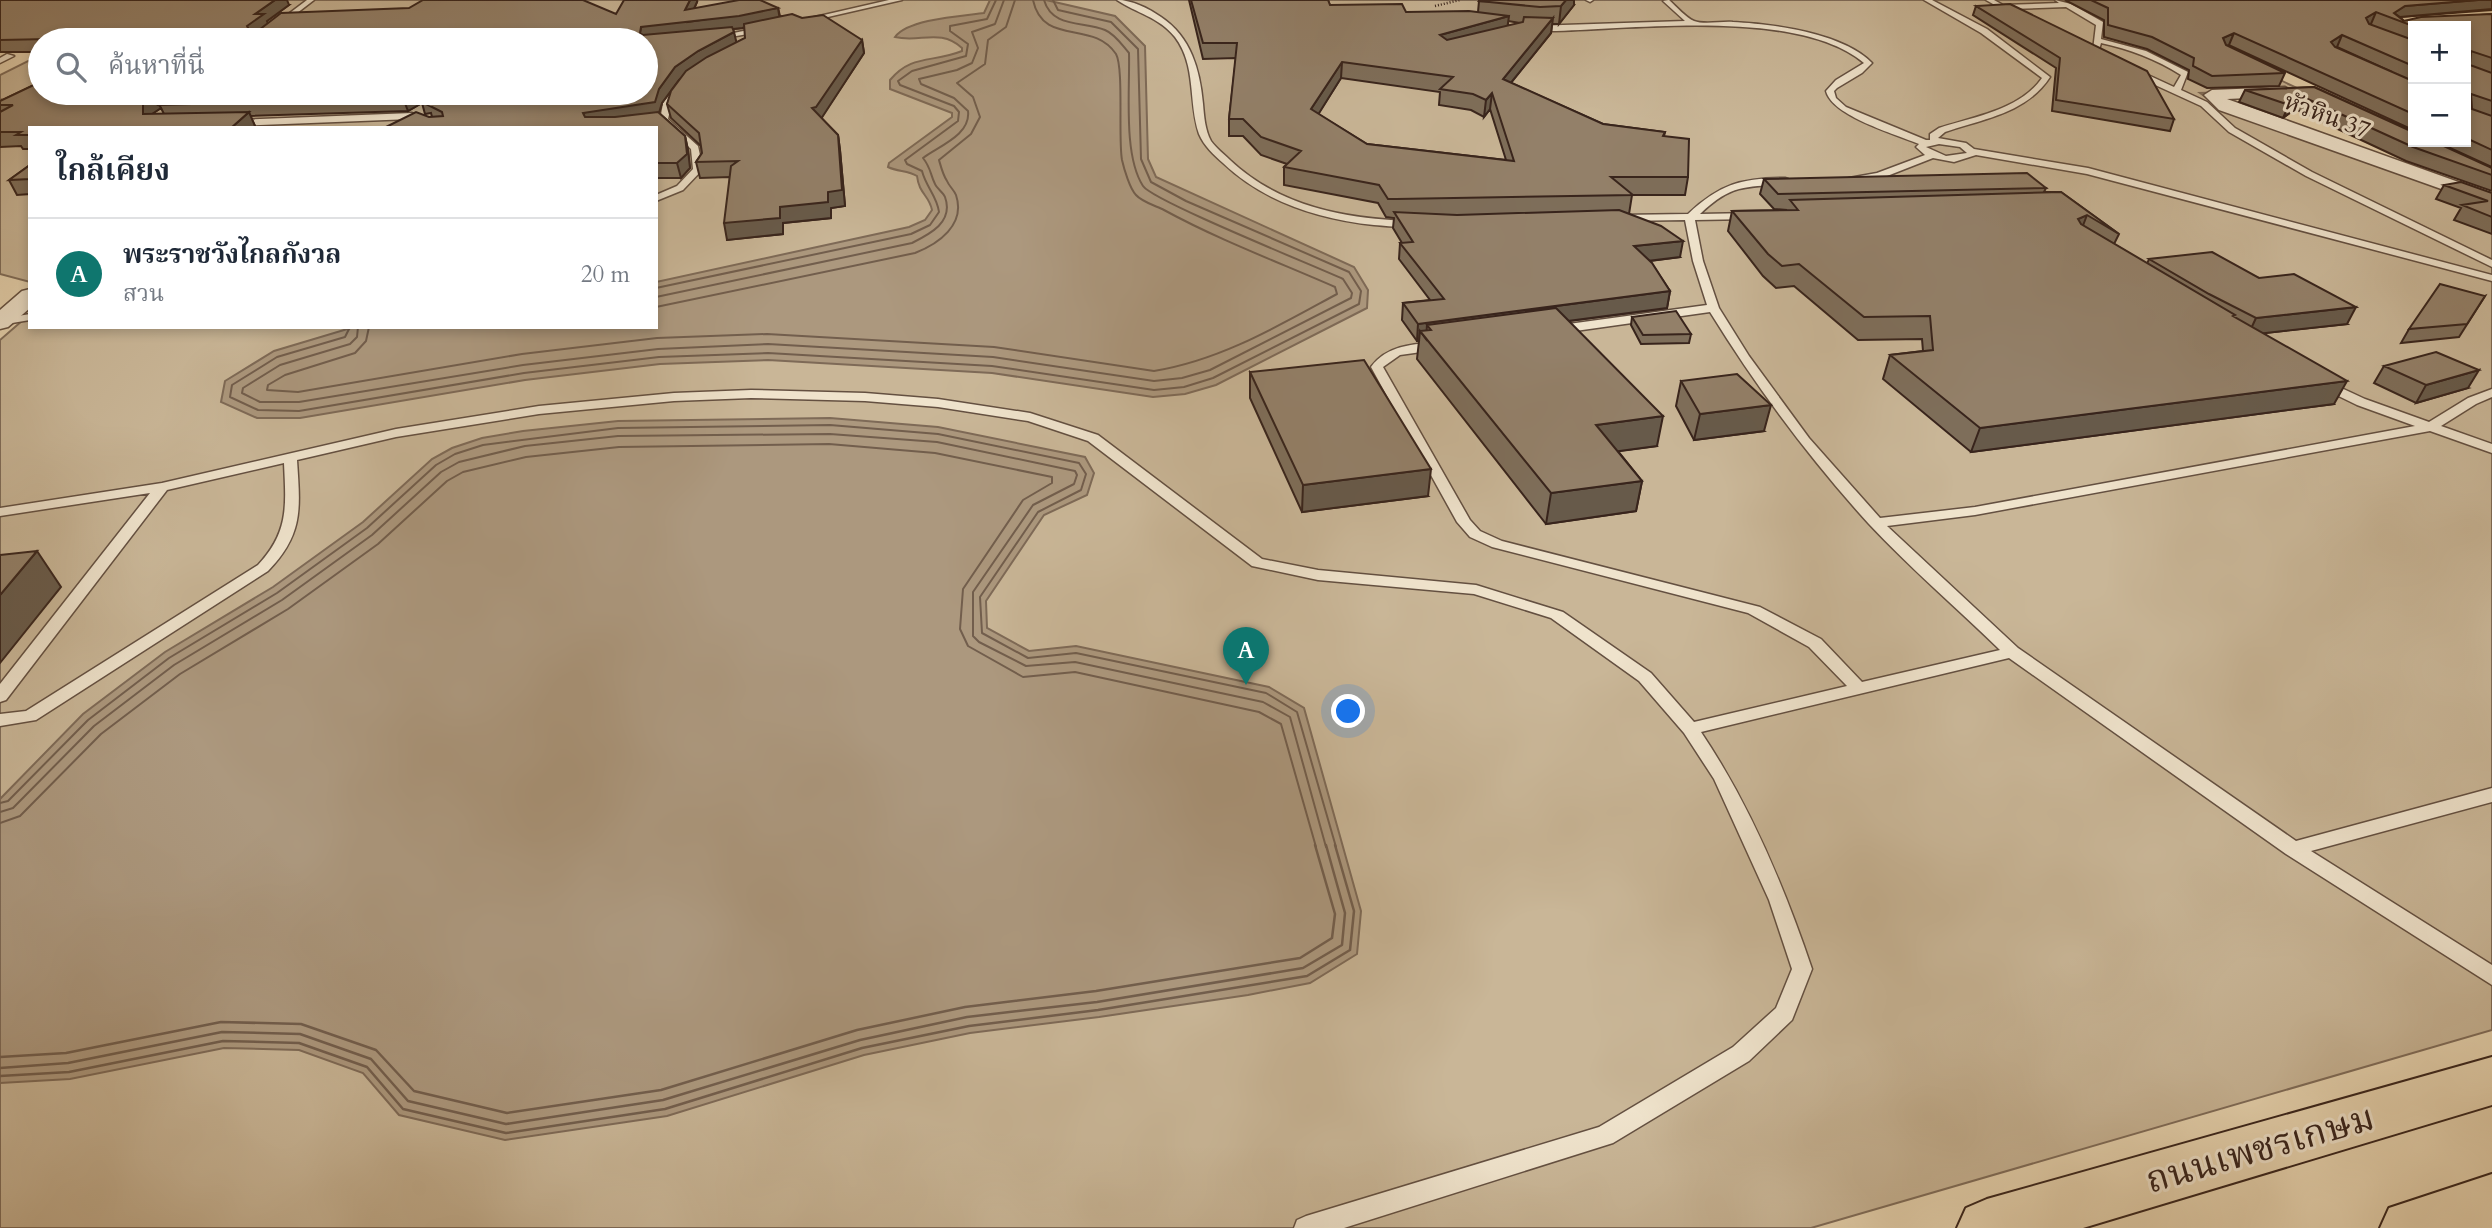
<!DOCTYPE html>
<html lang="th">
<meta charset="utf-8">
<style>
body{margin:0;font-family:Cardo,"Noto Serif Thai",serif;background:#f6f6f7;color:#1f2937}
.controls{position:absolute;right:21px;top:21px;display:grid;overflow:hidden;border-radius:0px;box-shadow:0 4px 10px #0003}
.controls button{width:63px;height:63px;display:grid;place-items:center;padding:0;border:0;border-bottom:2px solid #e0e1e3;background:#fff;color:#1f2937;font:35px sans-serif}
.you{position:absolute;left:1349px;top:712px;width:24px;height:24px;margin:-18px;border:5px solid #fff;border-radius:50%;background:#1a73e8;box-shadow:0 0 0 10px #1a73e833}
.badge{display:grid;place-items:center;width:46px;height:46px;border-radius:50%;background:#0f766e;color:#fff;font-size:23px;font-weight:700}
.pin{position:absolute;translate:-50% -58px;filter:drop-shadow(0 2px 4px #0008)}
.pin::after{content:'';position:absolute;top:37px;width:24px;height:21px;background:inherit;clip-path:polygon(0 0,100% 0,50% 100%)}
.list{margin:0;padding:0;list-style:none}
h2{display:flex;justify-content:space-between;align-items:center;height:91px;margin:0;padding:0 28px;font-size:30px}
h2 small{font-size:23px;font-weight:400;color:#747a83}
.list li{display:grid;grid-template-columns:46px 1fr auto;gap:21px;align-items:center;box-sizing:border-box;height:112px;padding:0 28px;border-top:2px solid #e0e1e3}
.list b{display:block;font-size:26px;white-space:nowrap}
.list p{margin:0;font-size:23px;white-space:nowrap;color:#747a83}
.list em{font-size:23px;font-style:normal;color:#747a83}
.icon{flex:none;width:38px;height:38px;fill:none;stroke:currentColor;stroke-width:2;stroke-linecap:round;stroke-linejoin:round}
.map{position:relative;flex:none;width:2492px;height:1228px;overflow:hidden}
.search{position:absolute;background:#fff;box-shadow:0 4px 10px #0003;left:28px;top:28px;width:630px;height:77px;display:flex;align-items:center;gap:18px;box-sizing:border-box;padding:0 24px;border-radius:38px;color:#747a83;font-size:26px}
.panel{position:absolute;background:#fff;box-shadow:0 4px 10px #0003;left:28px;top:126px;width:630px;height:203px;border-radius:0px}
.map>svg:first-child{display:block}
</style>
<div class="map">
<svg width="2492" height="1228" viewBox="0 0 2492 1228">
<rect width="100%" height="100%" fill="#e7d4b0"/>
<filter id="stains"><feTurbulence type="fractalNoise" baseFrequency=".00286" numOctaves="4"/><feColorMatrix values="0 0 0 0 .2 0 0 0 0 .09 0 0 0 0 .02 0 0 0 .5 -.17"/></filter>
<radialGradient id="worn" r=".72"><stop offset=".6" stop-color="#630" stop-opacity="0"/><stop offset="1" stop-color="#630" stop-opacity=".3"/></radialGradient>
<!-- green -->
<path fill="#c9b697" stroke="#806d5a" stroke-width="2" d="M149 0H2331L2394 26 2201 42 2301 90 2200 93 2220 107 2492 206V1030L1811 1228H0V340L30 314V327H656V128H30V282L0 274V115L11 102 0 99V75L40 55V93H646V40H69Z"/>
<!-- water -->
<path fill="#ac987e" stroke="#7e6a57" stroke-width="2" d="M990 0H1046L1115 16 1145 46 1148 159 1156 177 1354 267 1368 290 1367 308 1216 385 1185 394 1153 397 992 373 768 360 660 364 525 380 300 418H257L221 402 225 381 274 351 354 327H656V282L909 227 925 220 932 210C929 195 919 194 917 176 908 170 898 172 888 167L889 163 952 117V113L890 89V80C912 54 932 63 962 51V48C940 28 920 43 895 37 908 19 962 16 984 13Z
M830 418 938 427 1085 457 1094 473 1087 495 1044 515 986 601 987 628 1029 651 1076 646 1269 687 1304 708 1361 911 1357 954 1310 983 1248 995 1099 1017 970 1033 864 1055 667 1116 505 1140 399 1115 363 1073 299 1050 224 1048 70 1079 0 1083V799L83 714 165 652 273 587 363 522 432 459 452 448 482 438 523 431 618 421Z"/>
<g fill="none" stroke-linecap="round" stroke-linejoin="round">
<!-- shore-far1 -->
<path stroke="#725e4d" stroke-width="2" d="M656 288 911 234 930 225 939 212C937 196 926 187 922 171L907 164 905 160 958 121 959 112 954 106 900 85 898 81 912 71 966 56 968 44 950 31V26L987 19 996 0
M656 297 912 243C930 234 954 222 945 197 943 192 937 189 935 184 930 174 931 168 923 158 939 146 971 135 968 111L954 98 921 84 919 79 957 70 972 63 978 48 972 32 995 24 1004 0
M656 307 915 253C938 244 966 225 956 195 954 190 949 186 947 181 943 175 941 167 939 160L971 134 980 117 973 97 957 83 985 64 988 40 1006 27 1015 0
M350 327 345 337 277 357 232 385 230 397 258 410 299 411 524 373 659 357 768 353 992 366 1154 390 1184 387 1213 378 1359 304 1361 291 1349 272 1186 201 1151 182 1141 159 1138 49 1111 22 1058 10 1053 0
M358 327 357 337 350 344 280 365 243 388 242 393 260 402H299L523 365 658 349 768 344 993 357 1154 381 1182 378 1210 370 1351 298 1352 293 1343 279C1315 266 1153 201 1143 186 1123 155 1130 90 1129 53 1122 45 1115 34 1105 30 1083 21 1052 28 1044 0
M369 327 366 341 355 353 285 375 268 385 267 390 298 392 522 354 657 338 767 334 994 347 1154 371C1221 360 1278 326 1337 294L1335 287C1278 262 1219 240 1164 210 1156 206 1142 202 1136 195 1130 189 1124 169 1122 160 1118 139 1124 68 1116 54 1093 19 1043 47 1033 0
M0 803 8 801 88 720 169 658 277 593 367 528 436 465 455 454 483 445 618 428 830 425 938 434 1079 463 1086 474 1081 490 1038 512 980 597 982 633 1028 658 1076 653 1266 693 1297 712 1336 847
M0 812 13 808 94 726 174 665 282 600 372 535 441 472 459 462 525 446 618 436 830 434 937 442 1075 471 1077 475 1074 484 1033 505 973 592V636L979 642 1026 666 1075 662 1263 702 1290 717 1326 847
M0 823 20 816 101 734 180 674 288 609 378 544 447 481 463 472 526 457 619 447 829 444 935 453 1052 477V483L1023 500 963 589 960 629 968 646 1023 677 1075 672 1259 712 1281 724 1316 847"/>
<!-- shore -->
<path stroke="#725e4d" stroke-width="2.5" d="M0 1057 66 1053 221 1022 301 1024 376 1050 414 1091 507 1113 661 1090 857 1030 965 1007 1096 991 1300 958 1332 938 1335 914 1315 845
M0 1068 68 1063 222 1032 300 1034 371 1059 408 1101 506 1124 663 1100 860 1040 967 1017 1097 1002 1303 968 1342 945 1345 913 1326 845
M0 1076 69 1072 223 1041 299 1043 367 1067 403 1109 506 1133 665 1109 862 1048 969 1026 1098 1010 1307 976 1350 950 1354 911 1335 845"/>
<!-- service casing -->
<g stroke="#645041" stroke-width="3">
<path id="service" d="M307 0H314L262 40H254Z
M889 0H902L806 22 802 20Z
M1117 0C1132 0 1148 8 1161 17 1191 37 1200 70 1203 104 1204 116 1205 130 1211 141 1216 148 1224 154 1230 160 1280 207 1346 219 1413 221L1418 224 1417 226C1403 228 1388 226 1374 225 1318 219 1264 202 1223 163 1214 155 1204 146 1199 134 1188 102 1197 66 1175 37 1159 17 1136 13 1117 0Z
M1586 0H1593L1590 2Z
M1669 0C1676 6 1686 18 1694 21 1704 25 1722 21 1733 22 1773 24 1843 33 1872 63L1862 73 1837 88 1834 91 1836 98 1846 107 1926 140H1930V134L1939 128C1973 117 2020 110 2042 78L1981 33 1924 0H1932L1987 29 2050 77C2027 113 1983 119 1945 132L1938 138 1966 143 1974 149 2088 168 2492 275V281L2087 174 1976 155 1954 162 1933 158 1882 178 1849 182V178L1877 173 1925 155 1916 147 1919 144C1895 134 1832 116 1826 91L1836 80 1864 63C1797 7 1632 30 1549 31L1529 28 1533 26 1685 21 1663 1ZM1939 144 1960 147 1967 153 1946 156 1926 147Z
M1986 0H1994L2003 5 2059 3 2055 0 2071 4 2103 22 2101 39 2146 51 2188 72 2181 90 2207 102 2235 128 2312 172 2492 260V267L2306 176 2229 132 2201 106 2129 73V69H2135L2174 87 2181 75C2156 59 2129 49 2101 43L2099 50H2093L2096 25 2066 7 2010 9 2018 14 2014 16Z
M763 27 766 31 713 40 709 38Z
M7 54 14 56 0 63V58Z
M673 86 680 88 673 98 668 119 698 146 703 169 683 190 656 201V195L677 186 693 169 691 149 660 120 664 98Z
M412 113 446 128H434L411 119 234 126 230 123 234 120Z
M1785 178 1788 179V183C1747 189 1735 181 1700 214L1752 213 1757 216 1752 219 1695 220 1703 261 1719 308 1749 356 1809 438 1880 518 1975 507 2415 426 2357 405 2318 386V380L2322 379 2365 399 2429 422 2468 398 2492 389V397L2476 404 2441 426 2492 444V453L2430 431 1975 515 1887 526 2018 648 2296 841 2492 788V802L2311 851 2492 965V985L2286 854 2009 658 1701 732C1750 805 1784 886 1812 969L1792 1020 1749 1061 1613 1143 1344 1228H1294L1297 1220 1306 1216 1599 1127 1733 1047 1776 1008 1792 969 1769 900 1714 779 1684 733 1639 681 1551 618 1474 594 1318 580 1252 566 1088 441 1028 421 938 407 865 401 751 398 674 401 539 414 396 437 297 460C300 508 304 534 268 571L36 720 0 726V714L26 711 258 565C289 532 286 506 284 463L167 490 6 700 0 702V684L150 493 0 516V508L162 483 396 429 539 406 674 393 751 390 865 393 938 399 1030 413 1098 435 1262 559 1318 570 1476 585 1563 612 1651 673 1694 722 1847 686 1809 647 1748 613 1492 547 1470 537 1457 522 1371 367C1387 345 1414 344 1439 342L1445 346 1443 349 1400 355 1383 367 1470 520 1480 531 1502 541 1760 607 1821 639 1862 682 2000 650C1957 608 1910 568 1869 524 1809 458 1757 388 1710 312L1554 334 1548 330 1554 326 1707 305 1693 261 1685 220 1621 221 1616 218 1621 215 1688 214C1720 184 1742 178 1785 178Z
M30 314V320L0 325V319Z"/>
</g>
<!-- minor casing -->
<g stroke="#645041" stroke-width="3">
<path id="minor" d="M2285 87 2293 92 2291 96 2227 99 2492 194V207L2219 110 2204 95 2212 90Z
M30 289V308L8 327 0 329V310L22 291Z"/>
</g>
<!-- primary casing -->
<g stroke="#38241c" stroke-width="4">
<path id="primary" d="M2492 1057V1105L2083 1228H1957L1966 1208 1987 1199Z
M2492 1174V1228H2380L2389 1208Z"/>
</g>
<!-- path -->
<path stroke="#38241c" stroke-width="2.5" stroke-dasharray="1 2" stroke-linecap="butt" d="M1435 6 1460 0"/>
<!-- service -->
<use href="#service" fill="#efe3cc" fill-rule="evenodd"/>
<!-- minor -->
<use href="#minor" fill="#efe3cc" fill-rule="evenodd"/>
<!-- primary -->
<use href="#primary" fill="#e7d4b0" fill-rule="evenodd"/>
</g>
<!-- wall -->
<path fill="#7e6e5a" stroke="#38241c" stroke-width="2" fill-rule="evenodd" d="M0 0 289 5 267 21 268 23 616 14 697 2 694 9 778 8 780 16 802 18 862 40 864 53 821 118 838 135 840 150 845 206 831 208V218L783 223V234L727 240 730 177 700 178 696 162 702 153 701 146 671 118 667 104 681 78 662 103 659 113 685 136 688 150 690 168 681 178H656V128L429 117H432L431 113 425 114 422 103 408 111 250 116 255 126 252 128H30V149H23L21 146 0 147V101L36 84 30 73 40 68V93H646V40H40V52H0ZM745 28V38L736 43 733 29ZM161 108 164 114H152Z
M1189 0H1328L1330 5 1406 12H1478L1479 1 1574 5 1559 24H1552L1551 33 1511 83 1603 124 1665 132 1664 136 1688 177 1685 195H1632L1629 214 1680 257 1650 261 1670 291 1667 308 1569 321 1657 446 1618 451 1642 481 1636 511 1546 524 1417 359 1419 341H1417L1402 320 1403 303 1430 300 1399 259 1400 243H1402L1393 228 1394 218 1386 217 1378 203 1284 185V167L1287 164 1261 155 1243 136H1229V119L1236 58 1203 59ZM1508 21 1520 23 1508 26ZM1341 78 1440 92 1439 105 1471 110 1484 117 1490 109 1506 160 1367 144 1318 114Z
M2065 0H2492V10L2400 17 2404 21 2492 14V167L2437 142H2466V26H2413V130L2229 45 2227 46 2285 73 2279 86 2207 88 2188 79 2189 70 2147 49 2104 37V20ZM2337 47 2392 72 2336 48Z
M1976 6 2174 119 2170 131 2052 111 2056 68 1973 15Z
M2314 87 2492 168V191L2406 161 2295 109 2283 118 2239 102 2245 90Z
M30 165V194L17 195 9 180Z
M1764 179 2046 188 2044 192H2061L2119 234 2114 244 2147 264 2149 259 2259 278 2347 324 2264 333 2334 404 1971 452 1883 379 1890 355 1923 351 1922 339 1858 340 1794 286 1776 288 1763 276 1728 231 1732 211 1787 210 1774 209 1760 194Z
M2444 185 2492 193V234L2454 220 2461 208 2436 199Z
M2485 296 2459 337 2401 343 2409 329Z
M1632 317 1691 334 1689 343 1641 344 1631 325Z
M2384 366 2468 388 2416 403 2374 383Z
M1250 372 1428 496 1302 512 1250 398Z
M1681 381 1764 431 1694 440 1676 406Z"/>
<!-- shaded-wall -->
<path fill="#675a4a" stroke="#38241c" stroke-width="2" d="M275 0H287L289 5 267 21 269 26 252 38 247 26 255 14Z
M690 0H697V2L688 22 778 8 780 20 742 28 644 39 640 33 641 27 685 10Z
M1566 0H1574V5L1559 24 1561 6Z
M2478 0H2492V9L2400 17 2394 13 2405 6Z
M2376 12 2371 24 2360 29 2366 18Z
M1509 16 1507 30 1439 50 1440 35Z
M1553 18 1551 33 1501 95 1503 79Z
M734 32 737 45 701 64 679 80 662 103 658 116 587 126 583 113 659 89 675 67 698 51Z
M2234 33 2229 45 2219 50 2223 38Z
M2342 35 2337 47 2325 54 2331 42Z
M862 40 864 53 819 122 812 108Z
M1342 62 1341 78 1311 126V109Z
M156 93H181L159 105 161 108 149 116 143 114V102Z
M412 93H439L420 100 422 103 408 111 403 98Z
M1492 93 1490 109 1484 117 1486 100Z
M2301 96 2295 109 2283 118 2289 105Z
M249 112 255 126 252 128H231Z
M838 135 840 150 845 206 831 208V218L783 223V234L727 240 724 223 828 192Z
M685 136 688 150 690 168 681 178 677 163Z
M2087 215 2079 236 2078 219Z
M1683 241 1680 257 1631 263 1634 246Z
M1670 291 1667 308 1430 339 1431 330 1427 325 1426 339 1420 331 1419 341H1417L1418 324Z
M2356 307 2347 324 2248 335 2256 318Z
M2479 370 2468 388 2416 403 2426 385Z
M2347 381 2334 404 1971 452 1980 428Z
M1771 405 1764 431 1694 440 1700 414Z
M1663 416 1657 446 1590 455 1596 425Z
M1431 469 1428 496 1302 512 1303 485Z
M1642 481 1636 511 1546 524 1551 493Z
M37 551 61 587 0 663V595Z"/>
<!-- building -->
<path fill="#938069" stroke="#38241c" stroke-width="2" fill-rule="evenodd" d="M0 0H275L255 14H264L247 26 249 30H259L281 13 409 8 423 0H583L616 14 624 0H690L685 10 739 0H760L778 8 739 16 641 27 640 33 643 35 732 27 734 32 698 51 675 67 659 89 655 102 583 113 585 117H615L658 112 685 136 687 154 677 163H656V128H384L416 112 429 117 443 116 442 112 428 105 440 100H420L432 93H646V40H94L99 38 0 40Z
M1191 0H1328L1330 5 1402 4 1406 12 1469 11 1509 16 1440 35 1447 40 1523 22 1524 17 1553 18 1503 79 1603 124 1665 132 1663 136 1689 139 1688 177H1611L1633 195 1396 199H1388L1379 185 1284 167 1301 151 1261 137 1243 119H1229L1237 43H1203ZM1342 62 1453 77 1440 89 1473 94 1486 100 1492 93 1514 161 1367 144 1311 109Z
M1480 0H1566L1561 6 1540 7 1479 1Z
M2091 0H2478L2405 6 2394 13 2404 21 2421 17 2492 14V58L2471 51 2470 65 2492 73V101L2471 94 2472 109 2492 116V150L2466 138V26H2413L2376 12 2366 18 2369 24 2413 40V66L2342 35 2331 42 2335 47 2413 81V114L2234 33 2223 38 2226 45 2285 73 2212 76 2193 66 2194 58 2152 37 2108 25V8Z
M2010 4 2147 71 2174 119 2056 100 2060 58 1976 6Z
M792 14 802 18 823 15 862 40 816 107 812 108 838 135 842 190 828 192V202L780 207V218L724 223 731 166 738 161 696 162 702 153 699 133 667 104 671 91 686 71 707 57 745 38 744 24Z
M40 68V73H30Z
M40 82V93H156L143 102V114L249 112 231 128H30V135H16L21 132H0V112L13 105H0V101Z
M2314 87 2413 132V142H2435L2492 168V175L2413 147 2301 96 2289 105 2245 90Z
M174 93H412L403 98 159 105Z
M30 165V179L9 180Z
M2027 173 2046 188 1778 194 1764 179Z
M2461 182 2492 193V217L2462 205 2488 201 2444 185Z
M2061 192 2119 234 2087 215 2078 219 2081 224 2235 315 2233 316 2347 381 1980 428 1890 355 1933 350 1930 316 1864 317 1799 264 1782 266 1768 254 1732 211 1798 210 1790 200Z
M1619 210 1661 226 1683 241 1634 246 1652 263 1670 291 1418 324 1403 303 1444 299 1400 243 1413 242 1394 212 1457 215Z
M2212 252 2259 278 2294 274 2356 307 2256 318 2209 294 2149 259Z
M2440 284 2485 296 2467 324 2409 329Z
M1556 308 1663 416 1596 425 1642 481 1551 493 1420 331 1431 330 1427 325Z
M1676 311 1691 334 1643 335 1632 317Z
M2436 352 2479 370 2426 385 2384 366Z
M1364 360 1431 469 1303 485 1250 372Z
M1737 374 1771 405 1700 414 1681 381Z
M37 551 0 595V555Z"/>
<g text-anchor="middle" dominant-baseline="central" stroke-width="6" stroke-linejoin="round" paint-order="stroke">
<!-- far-street labels -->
<g font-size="24" fill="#38241c" stroke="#efe3cc">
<text transform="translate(2327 116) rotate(20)">หัวหิน 37</text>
</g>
<!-- near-street labels -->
<g font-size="37" fill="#38241c" stroke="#efe3cc">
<text transform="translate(2260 1149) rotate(-16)">ถนนเพชรเกษม</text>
</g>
</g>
<rect width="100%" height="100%" filter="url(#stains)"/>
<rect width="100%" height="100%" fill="url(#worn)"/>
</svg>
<div class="controls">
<button>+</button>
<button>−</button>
</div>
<div class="you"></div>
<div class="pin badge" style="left:1246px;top:685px">A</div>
<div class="search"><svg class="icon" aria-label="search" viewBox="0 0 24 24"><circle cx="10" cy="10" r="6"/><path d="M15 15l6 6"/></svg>ค้นหาที่นี่</div>
<section class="panel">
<h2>ใกล้เคียง<small></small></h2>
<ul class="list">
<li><span class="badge">A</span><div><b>พระราชวังไกลกังวล</b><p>สวน</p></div><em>20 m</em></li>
</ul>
</section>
</div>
